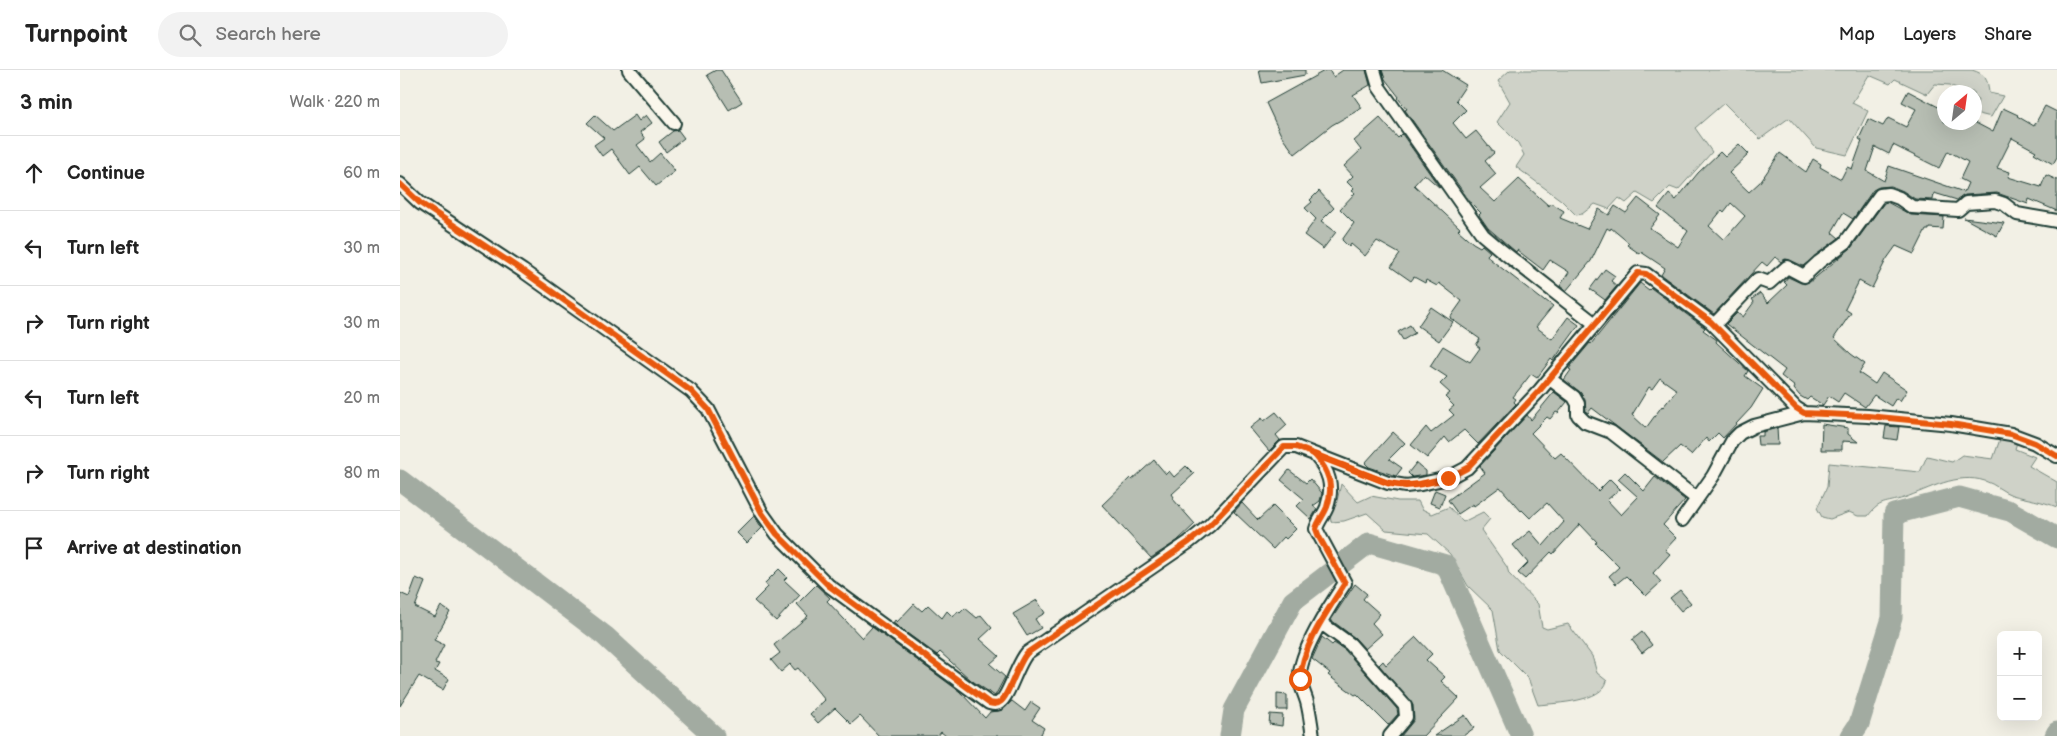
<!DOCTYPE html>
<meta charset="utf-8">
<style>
body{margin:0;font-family:"Balsamiq Sans",sans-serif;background:#f2f2f2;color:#222}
.controls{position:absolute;right:15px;bottom:15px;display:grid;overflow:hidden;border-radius:8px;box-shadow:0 5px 20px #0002}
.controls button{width:45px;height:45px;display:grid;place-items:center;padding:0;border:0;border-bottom:1px solid #e0e0e0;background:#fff;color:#222;font:25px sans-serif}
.compass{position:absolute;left:1537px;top:15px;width:45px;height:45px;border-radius:50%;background:#fff;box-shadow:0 5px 20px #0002;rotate:29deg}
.stop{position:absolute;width:15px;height:15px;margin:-11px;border:4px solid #ea580c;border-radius:50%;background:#fff}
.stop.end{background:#ea580c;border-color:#fff;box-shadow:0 1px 5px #0008}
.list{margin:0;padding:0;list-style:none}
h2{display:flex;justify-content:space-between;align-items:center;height:65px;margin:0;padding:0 20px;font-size:21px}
h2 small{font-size:16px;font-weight:400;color:#767676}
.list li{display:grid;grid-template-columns:32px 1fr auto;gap:15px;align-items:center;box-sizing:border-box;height:75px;padding:0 20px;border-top:1px solid #e0e0e0}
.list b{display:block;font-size:19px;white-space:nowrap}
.list em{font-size:16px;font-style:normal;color:#767676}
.icon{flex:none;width:28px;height:28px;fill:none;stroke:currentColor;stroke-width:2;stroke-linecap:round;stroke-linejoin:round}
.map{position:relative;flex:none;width:1657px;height:666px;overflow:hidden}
header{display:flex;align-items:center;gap:30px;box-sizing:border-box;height:70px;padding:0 25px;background:#fff;border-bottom:1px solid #e0e0e0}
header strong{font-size:24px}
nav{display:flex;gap:28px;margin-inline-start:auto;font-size:18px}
.search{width:350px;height:45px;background:#f2f2f2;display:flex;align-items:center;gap:12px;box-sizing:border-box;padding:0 18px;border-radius:28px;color:#767676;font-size:19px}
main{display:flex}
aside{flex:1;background:#fff}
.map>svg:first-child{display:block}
</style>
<header>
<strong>Turnpoint</strong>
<div class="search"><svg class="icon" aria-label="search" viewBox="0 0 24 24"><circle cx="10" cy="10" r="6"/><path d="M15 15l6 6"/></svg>Search here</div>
<nav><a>Map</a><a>Layers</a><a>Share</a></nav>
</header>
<main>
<aside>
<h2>3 min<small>Walk · 220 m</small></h2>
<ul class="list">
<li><svg class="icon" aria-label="ahead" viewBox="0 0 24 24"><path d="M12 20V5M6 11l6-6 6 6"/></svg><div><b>Continue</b></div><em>60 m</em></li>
<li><svg class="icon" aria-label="left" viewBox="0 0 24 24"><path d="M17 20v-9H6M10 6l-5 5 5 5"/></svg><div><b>Turn left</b></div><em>30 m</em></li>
<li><svg class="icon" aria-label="right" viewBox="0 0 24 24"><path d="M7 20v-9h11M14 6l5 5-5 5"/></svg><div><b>Turn right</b></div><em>30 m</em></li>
<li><svg class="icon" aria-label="left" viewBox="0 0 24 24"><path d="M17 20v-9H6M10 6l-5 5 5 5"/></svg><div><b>Turn left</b></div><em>20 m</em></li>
<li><svg class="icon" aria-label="right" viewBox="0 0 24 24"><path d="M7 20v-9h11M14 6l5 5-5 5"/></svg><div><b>Turn right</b></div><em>80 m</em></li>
<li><svg class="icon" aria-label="arrive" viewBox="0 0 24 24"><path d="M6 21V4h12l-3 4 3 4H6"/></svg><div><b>Arrive at destination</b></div></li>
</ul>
</aside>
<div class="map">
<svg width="1657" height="666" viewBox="0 0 1657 666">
<rect width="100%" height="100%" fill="#f2f0e5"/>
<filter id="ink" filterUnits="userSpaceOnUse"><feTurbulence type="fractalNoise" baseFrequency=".02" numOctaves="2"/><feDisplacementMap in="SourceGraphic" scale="10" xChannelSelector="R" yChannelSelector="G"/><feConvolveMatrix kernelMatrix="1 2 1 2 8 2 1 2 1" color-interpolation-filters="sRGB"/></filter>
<g filter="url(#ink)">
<!-- green -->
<path fill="#cfd2c8" stroke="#77887e" d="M1110 0H1572C1585 4 1588 9 1589 23L1603 26 1591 47 1575 43 1578 30 1575 28 1574 22H1564L1550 15 1535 14 1527 24 1495 9 1490 14 1469 5 1452 33 1468 41 1447 85 1416 78 1389 48 1360 69 1324 33 1295 58 1312 82 1278 120 1270 117 1254 133 1237 123 1226 133 1219 128 1209 139 1195 134 1182 144 1176 145 1161 130 1116 97 1124 85 1118 73 1097 52 1110 32 1098 11Z
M1604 358 1620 362 1615 379 1635 387 1629 396 1657 412V437C1642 431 1627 429 1612 425 1603 422 1595 414 1585 411 1557 402 1529 419 1504 428 1485 434 1480 430 1468 446H1458L1449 442 1430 449 1422 447 1417 438 1427 417 1429 393 1520 402 1527 386 1552 392 1562 385 1593 389Z
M941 414 958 432 971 426 998 431H1018L1022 439 1032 444 1049 437 1063 452 1083 442 1090 449 1081 460 1107 497 1109 504 1138 534 1142 557 1147 559 1168 554 1192 586 1197 603 1207 611C1202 632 1157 633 1138 635L1128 608 1100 580 1093 540 1068 516 1050 484 1028 464 986 460 967 443 944 451 931 452 930 445 936 435Z"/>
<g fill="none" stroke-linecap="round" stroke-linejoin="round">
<!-- river -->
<path stroke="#a2aba1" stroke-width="21" d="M0 410 205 566 314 666
M830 666 834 640 893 531 969 473 1046 495 1121 666
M1451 666 1459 654 1492 548 1494 444 1559 427 1610 441 1657 468
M1655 666 1657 662"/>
</g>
<!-- building -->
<path fill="#b7beb3" stroke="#1f3d34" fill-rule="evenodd" d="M316 0H321L342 32 329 40 307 5Z
M859 0H905V5L862 13Z
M926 0H929L933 7 943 0H966L970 15 953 25 962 38 932 55 895 84 881 65 866 33Z
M982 0H1042L1066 15 1056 30 1066 40 1053 53 1066 69 1076 61 1094 83 1085 91 1096 104 1080 118 1095 132 1119 109 1149 136 1151 133 1164 141 1160 148 1187 159 1199 139 1209 145 1215 136 1226 143 1238 128 1260 145 1250 158 1278 177 1288 161 1258 138 1269 124 1276 130 1298 103 1320 82 1325 87 1339 74 1349 84 1329 103 1349 122 1360 112 1380 83 1406 102 1413 89 1421 94 1420 97 1441 109 1447 97 1452 99 1462 71 1459 69 1468 49 1483 56 1488 48 1506 57 1516 39 1502 32 1508 21 1544 40V52H1574L1593 62 1603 38 1618 45 1617 46 1634 56 1645 36 1657 42V87L1653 94 1634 83 1636 81 1612 68 1597 98 1610 102 1608 107 1641 117 1646 105 1657 110V141L1629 129 1628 134 1597 123 1565 125 1557 130 1534 123 1533 130 1515 129 1503 121 1491 116 1479 117 1473 120 1453 149 1443 143 1432 162 1439 168 1403 196 1390 190 1385 189 1381 192 1375 187 1367 196 1362 192 1314 244 1261 205 1265 198 1241 182 1240 184 1227 175 1229 173 1211 158 1210 160 1207 158 1191 191 1166 221 1160 216 1169 202 1150 190 1143 200 1117 180 1116 182 1088 158 1079 145 1081 143 1071 133 1005 40 1007 39 998 28 999 27 985 9ZM1493 75 1539 98 1548 81 1568 92 1560 109 1568 113 1564 122 1489 96 1484 111 1467 101 1475 77 1489 84ZM1331 133 1345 146 1324 170 1309 156 1322 140 1324 142Z
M195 45 213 61 235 45 239 51 246 45 252 53 240 62 245 69 237 75 250 92 260 83 275 101 256 116 240 97 230 105 211 79 202 86 194 75 204 68 187 53Z
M980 48 998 68 1002 64 1040 118 1024 104 1014 115 1060 158 1058 160 1073 173 1080 177 1082 175 1090 182 1087 185 1090 189 1144 231 1145 230 1153 236 1136 257 1152 269 1168 247 1179 255 1153 291 1151 289 1137 308 1131 304 1113 327 1116 329 1114 332 1116 334 1078 374 1064 360 1049 372 1045 367 1027 388 1011 375 1026 357 1031 363 1054 345 1049 340 1054 336 1045 327 1050 323 1040 314 1047 307 1030 296 1043 276 1070 292 1080 278 1076 275 1080 269 1050 248 1062 231 1039 213 1037 216 1026 210 1025 213 1014 207 1011 211 991 197 1000 184 977 171 965 186 951 174 949 177 942 170 954 153 940 139 955 123 952 121 954 119 947 112 953 106 944 96 961 80 954 71Z
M278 60 284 68 266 82 259 72 273 61Z
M919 121 934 138 921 151 936 162 923 179 904 165 916 149 905 138 912 132 910 130Z
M1487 132 1511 145 1544 147 1543 159 1529 158V160H1526L1514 184 1496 176 1486 190 1472 218 1459 211 1445 239 1451 243 1434 268 1451 284 1465 294 1459 303 1475 314 1482 303 1507 320 1500 331 1496 328 1491 336 1474 325 1465 337 1444 323 1438 332 1429 326 1423 335 1410 327 1407 330 1400 326 1394 319 1395 317 1381 306 1385 300 1326 254 1337 243 1343 247 1354 232 1352 229 1360 223 1368 233 1387 215 1384 212 1388 207 1401 213 1410 212 1451 178 1484 133Z
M1564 148 1604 153 1597 166Z
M1205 199 1215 206 1211 211 1217 216 1205 230 1190 219Z
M1240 213 1249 220 1251 218 1305 258 1303 260 1317 270 1316 272 1348 301 1345 306 1363 319 1351 338 1323 368 1318 363 1309 372 1306 368 1291 385 1280 376 1263 392 1192 338 1188 343 1186 342 1185 330 1181 323 1164 310 1171 300 1169 299 1174 292 1190 273 1191 274ZM1260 308 1277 320 1263 337 1262 336 1246 358 1232 345 1249 317 1252 319Z
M1031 237 1053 252 1039 271 1018 256Z
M1010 255 1015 263 1003 270 998 262Z
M1154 322 1167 332 1158 343 1156 342 1150 349 1147 347 1131 363 1155 388 1161 383 1198 421 1210 409 1220 419 1207 430 1221 445 1238 427 1218 409 1225 402 1244 421 1255 407 1285 430 1263 455 1276 468 1265 480 1270 484 1253 503 1261 512 1246 526 1226 506 1216 514 1209 506 1219 497 1195 473 1197 472 1180 454 1153 484 1151 482 1125 509 1118 503 1128 493 1113 475 1130 461 1143 476 1164 452 1147 433 1130 448 1122 440 1121 441 1100 417 1074 436 1073 434 1058 444 1048 430 1085 403 1080 396 1127 345 1131 350Z
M876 342 887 355 876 365 880 370 869 381 850 358 862 348 864 351Z
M1422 354 1448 358V364L1458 372 1442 371V380H1421Z
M1486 356 1499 357 1497 370 1484 368Z
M1377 358 1378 375H1358L1357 366H1363V362Z
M993 362 1005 373 989 389 1002 398 996 406 969 397 965 393Z
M754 390 766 404 769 401 774 407 786 396 794 404 772 424 774 427 772 428 795 454 777 471 751 488 702 435 730 408 732 410Z
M1016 393 1026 401V405L1012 407 1008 403Z
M889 400 906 413 910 409 922 423 920 431 913 436 917 439 911 449 897 436 904 429 881 410Z
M1035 420 1045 424 1040 437 1030 433Z
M842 433 858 450 873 436 896 459 886 469 884 467 873 479 834 442Z
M354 446 362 458 347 473 337 463Z
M379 499 387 507 384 510 400 525 376 551 354 531 368 517 365 513Z
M16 508 25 512 15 537 35 547 41 536 50 542 34 570 44 575 35 593 39 594 35 601 49 609 43 620 19 606 0 636V523L9 527Z
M955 514 967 524 963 529 980 544 972 553 982 564 965 579 955 568 931 550Z
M416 515 430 528 427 531 462 568 472 557 559 621 585 648 590 642 602 640 612 631 625 641 631 632 640 638 632 650 644 658 640 666H546L541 662 538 666H479L460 646 451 654 435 638 418 653 410 644 425 630 398 598 395 600 390 594 381 602 371 590 380 583 374 575 408 546 397 534Z
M1280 520 1291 533 1281 541 1270 528Z
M637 530 645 543 635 549 641 558 627 566 613 544Z
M514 534 522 541 528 535 542 548 547 541 553 547 558 541 560 543 565 538 577 548 581 545 592 558 580 569 599 586 590 594 605 607 595 626 571 610 540 582 537 585 493 553 495 550 497 552Z
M1242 562 1252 575 1242 583 1232 570Z
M922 567 932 575 934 573 945 580 997 639 998 644 988 655 957 624 955 625 937 612 928 605 930 603 912 589Z
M1016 567 1032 584 1026 590 1045 607 1041 611 1059 628 1023 666H1001L1014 650 1013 635 979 595 983 591 986 595Z
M877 624 887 625V640H877Z
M870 644 883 645 882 656 869 654Z
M1065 645 1074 658 1063 666H1034Z"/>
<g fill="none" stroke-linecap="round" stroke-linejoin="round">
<!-- minor casing -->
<g stroke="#1f3d34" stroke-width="16">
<path id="minor" d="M229 0 274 53
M974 0 979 17 1083 165 1102 181 1194 253
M0 114 20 133 123 201 291 321 308 339 362 443 377 464 428 515 589 633C593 634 597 635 600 632 609 626 617 594 627 583L789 472 810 455 884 377H896L988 413 1006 416 1021 414 1048 408 1067 398 1140 320 1238 203 1246 204 1311 252 1396 338 1404 343 1468 346 1551 354 1611 364 1635 373 1657 386
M1314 255 1356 211 1358 209 1369 213 1387 197 1404 206 1419 192 1445 173 1480 125 1488 124 1499 128 1512 137 1558 140 1566 133 1595 131 1604 134 1617 144 1657 151
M1150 309 1174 327 1178 334V345L1185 352 1211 362 1297 429
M1282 450 1313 406 1332 371 1340 363 1354 356 1404 343
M921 553 950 574 1005 636 1006 647 990 666
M913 666C911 655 910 643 907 632 905 625 901 617 900 610 897 585 931 534 945 513L916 459C918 451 924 445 927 437 934 416 929 401 915 385"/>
</g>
<!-- minor -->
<use href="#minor" stroke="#fbf7ec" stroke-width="12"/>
<!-- cycleway casing -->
<g stroke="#fbf7ec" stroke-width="9">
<path id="cycleway" d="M0 114 20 133 123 201 291 321 308 339 362 443 377 464 428 515 589 633C593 634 597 635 600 632 609 626 617 594 627 583L789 472 810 455 884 377H896L988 413 1006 416 1021 414 1048 408 1067 398 1140 320 1238 203 1246 204 1311 252 1396 338 1404 343 1468 346 1551 354 1611 364 1635 373 1657 386"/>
</g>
<!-- cycleway -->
<use href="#cycleway" stroke="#e8590c" stroke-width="6"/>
</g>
</g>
<g fill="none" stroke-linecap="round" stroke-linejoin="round" filter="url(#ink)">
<!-- route -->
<path stroke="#ea580c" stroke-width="6" d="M900 609C903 574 927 542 945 513L919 467 916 459C918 451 924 445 927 437 934 416 929 401 915 385L988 413C1009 418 1027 413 1048 408"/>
</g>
</svg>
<div class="controls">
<button>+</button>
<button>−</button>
</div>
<svg class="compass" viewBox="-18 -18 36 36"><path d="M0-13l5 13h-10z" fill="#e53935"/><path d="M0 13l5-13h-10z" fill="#767676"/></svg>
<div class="stop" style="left:900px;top:609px"></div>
<div class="stop end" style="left:1048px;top:408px"></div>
</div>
</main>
